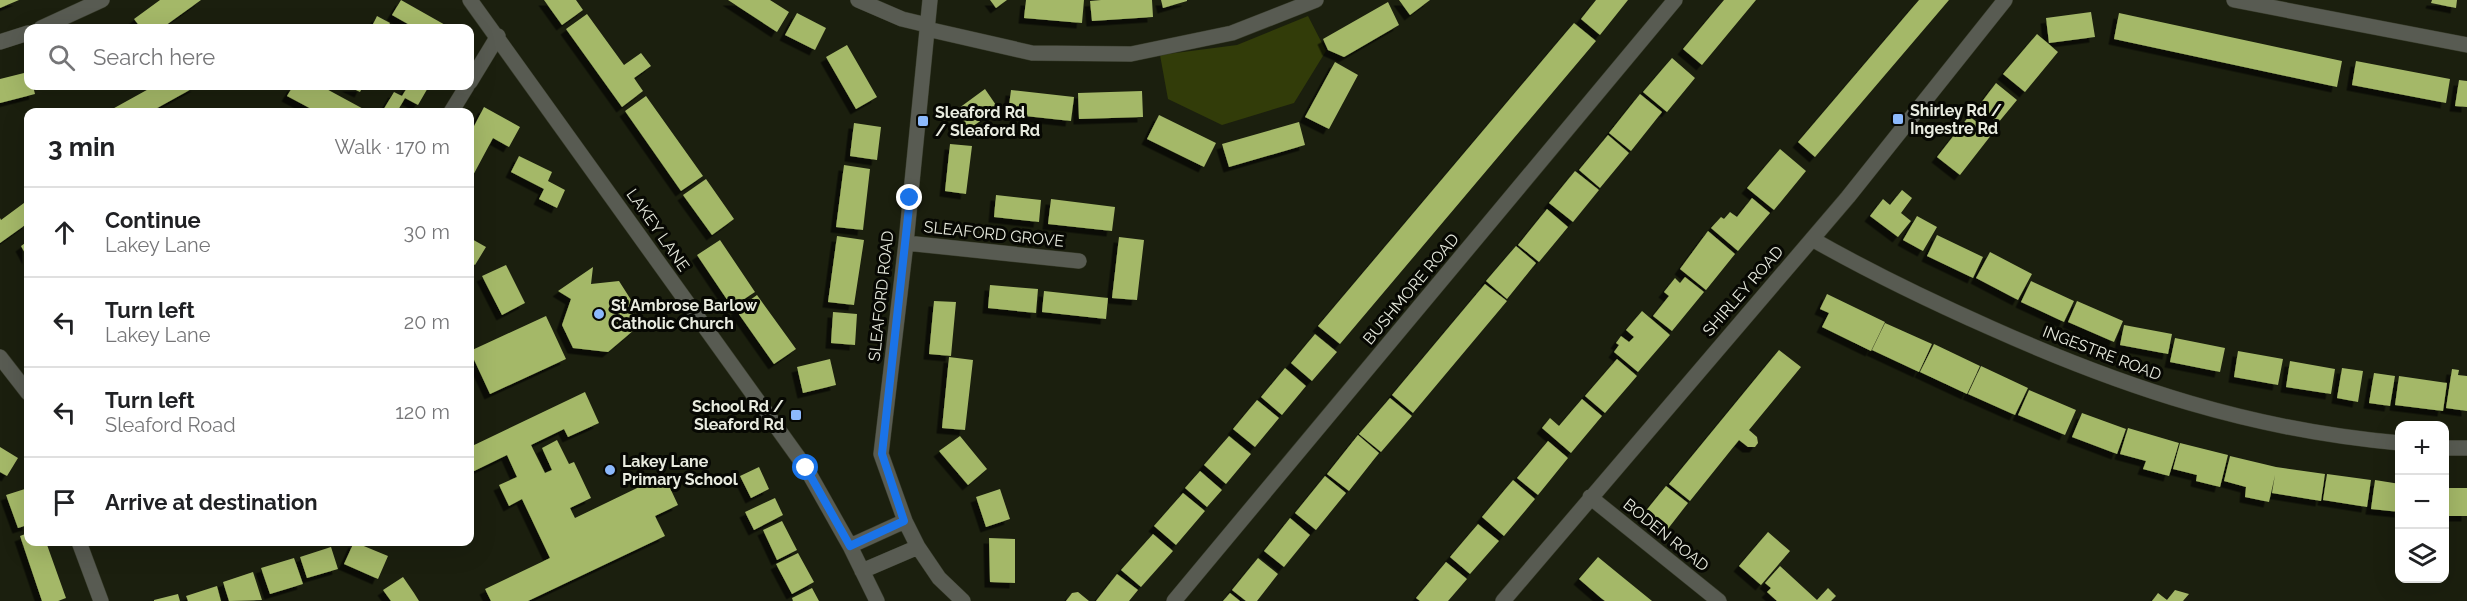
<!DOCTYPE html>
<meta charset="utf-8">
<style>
body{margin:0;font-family:Raleway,sans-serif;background:#f2f2f2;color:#202124}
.controls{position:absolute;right:18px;bottom:18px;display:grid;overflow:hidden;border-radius:12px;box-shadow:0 6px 24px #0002}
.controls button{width:54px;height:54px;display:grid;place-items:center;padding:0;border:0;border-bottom:2px solid #e0e0e0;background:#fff;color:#202124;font:30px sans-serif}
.stop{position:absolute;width:18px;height:18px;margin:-14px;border:4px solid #1a73e8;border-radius:50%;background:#fff}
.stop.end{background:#1a73e8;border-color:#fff;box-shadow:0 2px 6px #0008}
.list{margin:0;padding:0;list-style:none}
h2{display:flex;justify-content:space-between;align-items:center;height:78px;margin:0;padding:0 24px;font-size:26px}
h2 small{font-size:20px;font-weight:400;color:#757577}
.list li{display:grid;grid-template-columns:39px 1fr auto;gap:18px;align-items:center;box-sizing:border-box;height:90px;padding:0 24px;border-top:2px solid #e0e0e0}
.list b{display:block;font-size:22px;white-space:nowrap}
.list p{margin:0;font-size:20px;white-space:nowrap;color:#757577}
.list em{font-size:20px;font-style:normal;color:#757577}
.icon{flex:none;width:33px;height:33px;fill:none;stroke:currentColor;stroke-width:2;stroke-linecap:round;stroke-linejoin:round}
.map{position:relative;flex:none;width:2467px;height:601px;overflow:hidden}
.search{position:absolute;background:#fff;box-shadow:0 6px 24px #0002;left:24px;top:24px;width:450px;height:66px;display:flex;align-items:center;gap:15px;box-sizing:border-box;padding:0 21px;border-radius:12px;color:#757577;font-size:22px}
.panel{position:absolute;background:#fff;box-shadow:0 6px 24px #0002;left:24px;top:108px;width:450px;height:438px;border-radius:12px}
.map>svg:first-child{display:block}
</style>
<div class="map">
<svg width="2467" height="601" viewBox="0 0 2467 601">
<defs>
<filter id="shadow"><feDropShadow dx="-5.5" dy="5.5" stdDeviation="0" flood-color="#0009"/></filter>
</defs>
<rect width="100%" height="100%" fill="#1b1f0e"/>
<!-- green -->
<path fill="#323c09" d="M1308 16 1326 51 1294 103 1222 125 1168 99 1160 55 1237 45Z"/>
<!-- building -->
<path fill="#a4b868" filter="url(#shadow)" d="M0 0H19L0 8Z
M160 0H201L162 28H141L134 19Z
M401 0 447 26 446 28H415L392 15Z
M544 0H576L583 10 562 25Z
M728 0H770L789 12 777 32Z
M990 0H1007L996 8Z
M1026 0H1084L1082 23 1024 18Z
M1101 0H1152L1153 17 1092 21 1090 1Z
M1161 0H1187V1L1163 8Z
M1399 0H1430L1410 15Z
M1596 0H1628L1600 35 1581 19Z
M1724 0H1756L1702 65 1683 49Z
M1919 0H1949L1815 157 1798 142Z
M2432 0H2457L2456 8 2431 3Z
M1388 2 1399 25 1344 57 1328 50 1323 39Z
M2091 12 2095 37 2049 43 2046 18Z
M797 13 826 28 815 50 785 35Z
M2119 13 2342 61 2337 87 2114 39Z
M587 14 624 65 641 53 651 66 634 78 643 91 622 107 566 29Z
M377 16 390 23 387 28H371Z
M1574 23 1596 41 1340 344 1318 326Z
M2037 34 2058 52 2025 92 2003 74Z
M847 45 877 97 856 109 826 57Z
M1672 58 1695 78 1667 112 1643 92Z
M2356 61 2450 79 2446 103 2352 85Z
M1335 62 1358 75 1329 129 1305 117Z
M28 72V86H33L35 94 0 103V79Z
M2459 80 2467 81V107L2455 106Z
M1996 83 2017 100 1998 123 1978 107Z
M154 86H197L150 112H107Z
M293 86H321L369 112H317L287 96Z
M347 86H363L360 92Z
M408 86H429L418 105 405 98 397 112H382L394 92 402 96Z
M985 89 998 108 969 129 955 111Z
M1011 90 1074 97 1071 121 1008 114Z
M1142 91 1143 117 1079 119 1078 93Z
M1640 94 1662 112 1631 151 1609 133Z
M646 96 703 176 681 191 625 111Z
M484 107 520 127 509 147 493 138 470 181V134Z
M1159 115 1216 143 1204 167 1147 139Z
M1969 116 1992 134 1960 175 1937 157Z
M1299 122 1305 145 1229 167 1222 144Z
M854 123 881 127 877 160 850 156Z
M1608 135 1629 153 1600 188 1579 170Z
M950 144 972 146 966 194 945 191Z
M1780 149 1806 171 1774 210 1747 188Z
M519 156 552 172 548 181 565 190 557 208 539 199 544 189 511 172Z
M844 165 870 169 863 230 836 227Z
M1575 171 1599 190 1573 222 1549 203Z
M706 179 734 219 712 235 683 195Z
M1902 190 1912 198 1901 213 1911 221 1898 237 1870 216 1883 199 1890 205Z
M996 195 1041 200 1039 222 994 217Z
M1752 198 1770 213 1738 251 1711 228 1721 217 1724 219 1730 212 1737 217Z
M1051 199 1115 207 1112 231 1048 224Z
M28 200V223L0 243V218L1 220Z
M1547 209 1568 227 1539 262 1518 245Z
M1917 216 1937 227 1923 251 1903 240Z
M1708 231 1735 254 1706 290 1680 269Z
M1937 235 1983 257 1973 278 1927 256Z
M837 236 864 240 854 305 828 302Z
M1119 237 1144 240 1137 300 1112 298Z
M470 238 486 247 475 265 470 262Z
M720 240 755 292 732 307 697 255Z
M28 241V259L21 246Z
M1516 246 1536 263 1507 299 1486 281Z
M1990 252 2032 274 2018 300 1976 278Z
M506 265 525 303 502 315 482 276Z
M593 267 591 284 619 281 633 303 634 330 608 352 573 348 562 325 571 299 558 291Z
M1685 277 1704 292 1672 331 1653 316 1669 296 1664 292 1675 278 1680 283Z
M2031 281 2074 301 2064 322 2021 302Z
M1485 284 1507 301 1413 413 1392 395Z
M990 285 1038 289 1036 313 988 308Z
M1044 291 1108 298 1106 319 1042 312Z
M1827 294 1885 322 1871 351 1822 327 1829 313 1820 309Z
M757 295 796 349 774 364 736 310Z
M934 301 956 302 951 356 929 354Z
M2077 301 2123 321 2114 342 2068 322Z
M1642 311 1670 335 1638 372 1614 352 1619 345 1616 343 1621 336 1629 342 1634 337 1626 330Z
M833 312 857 314 855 345 831 343Z
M546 316 566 359 490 394 470 351Z
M1885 323 1932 344 1919 372 1872 350Z
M2124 325 2172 334 2168 354 2120 345Z
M1315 334 1337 352 1312 381 1291 363Z
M2175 338 2225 348 2220 372 2170 362Z
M1934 344 1980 366 1967 394 1920 372Z
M1779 350 1801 367 1749 430 1757 437 1758 443 1755 447H1748L1739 440 1690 501 1669 484Z
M2238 351 2283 359 2278 385 2234 377Z
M949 357 973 360 965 430 942 428Z
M830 359 836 385 803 393 797 367Z
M1617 359 1637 376 1605 413 1585 396Z
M2290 361 2335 369 2331 394 2286 387Z
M1981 366 2028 388 2015 415 1968 394Z
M1285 368 1306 386 1282 415 1261 397Z
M2342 368 2363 371 2358 402 2337 398Z
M2452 369 2459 370 2458 375 2467 376V411L2446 408Z
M2374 373 2395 376 2390 406 2369 403Z
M2399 376 2447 383 2443 411 2395 405Z
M2029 390 2076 410 2065 435 2018 415Z
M585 392 599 423 568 437 564 429 531 445 545 473 552 470 542 448 557 440 569 464 574 462 591 498 570 508 575 518 664 475 678 505 655 516 665 536 528 601H491L485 589 550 558 522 499 509 506 499 485 517 477 507 455 470 473V447Z
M1390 398 1412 416 1381 452 1359 434Z
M1582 399 1602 416 1571 453 1542 428 1550 418 1559 426Z
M1257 400 1279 418 1255 447 1233 429Z
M2082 413 2126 429 2117 454 2072 437Z
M2128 428 2179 443 2169 476 2143 469 2146 461 2120 454Z
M1358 435 1379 453 1349 491 1327 474Z
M960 436 987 469 968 485 939 451Z
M1229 436 1251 454 1226 484 1204 465Z
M1548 441 1568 458 1538 495 1517 478Z
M2180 443 2228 455 2220 487 2196 481 2197 475 2173 469Z
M0 447 18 458 7 476 0 472Z
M2230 456 2276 467 2325 474 2321 501 2272 493 2275 475 2269 502 2245 497 2246 487 2224 481Z
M759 467 769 489 751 498 740 476Z
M1200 471 1222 490 1207 507 1185 488Z
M2327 474 2371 480 2367 507 2323 500Z
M1325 476 1346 493 1316 530 1295 513Z
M1513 480 1535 499 1504 536 1482 517Z
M2375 480 2400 484V512L2371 509Z
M1666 486 1688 503 1667 530 1645 512Z
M28 488V525L18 528 6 495Z
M2445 488H2467V516H2445Z
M1000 489 1010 519 986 527 976 497Z
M1183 493 1205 511 1176 545 1154 526Z
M775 498 783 515 754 530 745 512Z
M1290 518 1310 535 1284 567 1264 551Z
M782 521 797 550 777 560 763 530Z
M1478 524 1499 541 1470 574 1450 557Z
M1768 532 1790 551 1761 585 1739 566Z
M28 533V542H46L66 598 58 601H42L20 536Z
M1153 534 1173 551 1141 587 1121 570Z
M989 538 1015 539V583L990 582Z
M354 542 388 556 378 579 344 564Z
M331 547 338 569 307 578 300 557Z
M798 553 814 582 792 594 776 564Z
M1598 557 1620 575 1652 601H1605L1601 598 1579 579Z
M294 558 303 584 270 594 261 568Z
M1258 558 1278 574 1257 601H1246L1232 590Z
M1446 562 1467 579 1448 601H1420L1416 598Z
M1780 566 1817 600 1828 588 1836 596 1831 601H1777L1767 592 1771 588 1765 583Z
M253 572 262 600 229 601 223 582Z
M1117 574 1138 590 1129 601H1096Z
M403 577 414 593 419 601H391L383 590Z
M217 586 221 601H188L186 596Z
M812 588 819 601H793L792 598Z
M2175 590 2189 594 2183 601H2152L2158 593 2167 600Z
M1078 592 1089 601H1066L1072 593Z
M1230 593 1240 601H1223Z
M178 594 180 601H154V600Z"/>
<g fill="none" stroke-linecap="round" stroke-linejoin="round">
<!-- minor casing -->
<g stroke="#383c2b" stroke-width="16">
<path id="minor" d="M470 0 806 468 850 546 877 601
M858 0 902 19 927 25
M930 0 906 243 881 454 905 521 918 547 939 578 963 601
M2234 0 2467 45
M41 28 102 0
M927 29 1032 53 1131 54 1232 33 1316 0
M0 42 28 33
M470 82 498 36
M451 112 467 86
M1812 239C1870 272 1930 301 1991 328 2125 388 2252 430 2400 443
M906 243 1079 261
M0 357 28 393
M2444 448H2467
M1590 497 1719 601
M79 542 101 601
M850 546 905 521
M862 571 918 547
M1174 601 1675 0
M1503 601 1848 197 2005 0"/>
</g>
<!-- minor -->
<use href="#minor" stroke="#585b52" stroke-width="15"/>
</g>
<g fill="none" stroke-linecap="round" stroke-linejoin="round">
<!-- route -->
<path stroke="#1a73e8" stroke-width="8" d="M806 468 850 546 904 521 882 454 910 198"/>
</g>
<!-- markers -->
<g fill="#8cb9fc" stroke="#070803" stroke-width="2">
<rect x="1892" y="113" width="12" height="12" rx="3"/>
<rect x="917" y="115" width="12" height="12" rx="3"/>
<circle cx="599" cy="314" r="6"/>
<rect x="790" y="409" width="12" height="12" rx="3"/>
<circle cx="610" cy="470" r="6"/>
</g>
<g text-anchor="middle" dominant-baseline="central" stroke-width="6" stroke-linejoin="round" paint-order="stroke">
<!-- poi labels -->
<g font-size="16" font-weight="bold" fill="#e8ebdf" stroke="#070803" text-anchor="start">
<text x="1910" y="110">Shirley Rd /<tspan x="1910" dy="18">Ingestre Rd</tspan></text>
<text x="935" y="112">Sleaford Rd<tspan x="935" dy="18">/ Sleaford Rd</tspan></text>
<text x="611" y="305">St Ambrose Barlow<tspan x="611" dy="18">Catholic Church</tspan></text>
<text x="784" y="406" text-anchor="end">School Rd /<tspan x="784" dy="18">Sleaford Rd</tspan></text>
<text x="622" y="461">Lakey Lane<tspan x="622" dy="18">Primary School</tspan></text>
</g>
<!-- street labels -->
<g font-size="16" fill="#e8ebdf" stroke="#070803">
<text transform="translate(658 230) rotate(55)">LAKEY LANE</text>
<text transform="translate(994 234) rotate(6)">SLEAFORD GROVE</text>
<text transform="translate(1411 289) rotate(-50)">BUSHMORE ROAD</text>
<text transform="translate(1743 291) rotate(-49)">SHIRLEY ROAD</text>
<text transform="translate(881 296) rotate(-84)">SLEAFORD ROAD</text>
<text transform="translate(2102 353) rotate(21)">INGESTRE ROAD</text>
<text transform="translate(1666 535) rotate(39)">BODEN ROAD</text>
</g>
</g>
</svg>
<div class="controls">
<button>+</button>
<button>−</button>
<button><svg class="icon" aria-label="layers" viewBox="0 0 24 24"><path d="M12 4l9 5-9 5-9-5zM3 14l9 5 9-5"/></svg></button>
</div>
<div class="stop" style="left:806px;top:468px"></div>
<div class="stop end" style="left:910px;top:198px"></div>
<div class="search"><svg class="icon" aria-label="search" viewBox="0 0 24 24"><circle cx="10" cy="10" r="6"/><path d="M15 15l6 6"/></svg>Search here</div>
<section class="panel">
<h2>3 min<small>Walk · 170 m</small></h2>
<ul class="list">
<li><svg class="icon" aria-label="ahead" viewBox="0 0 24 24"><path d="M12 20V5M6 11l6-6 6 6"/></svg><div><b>Continue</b><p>Lakey Lane</p></div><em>30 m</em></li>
<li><svg class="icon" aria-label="left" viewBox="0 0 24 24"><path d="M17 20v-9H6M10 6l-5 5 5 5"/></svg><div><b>Turn left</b><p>Lakey Lane</p></div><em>20 m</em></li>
<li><svg class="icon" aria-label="left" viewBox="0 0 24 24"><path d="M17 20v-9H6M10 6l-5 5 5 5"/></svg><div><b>Turn left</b><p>Sleaford Road</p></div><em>120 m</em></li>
<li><svg class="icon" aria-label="arrive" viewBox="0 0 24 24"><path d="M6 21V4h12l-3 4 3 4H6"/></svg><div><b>Arrive at destination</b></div></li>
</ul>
</section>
</div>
